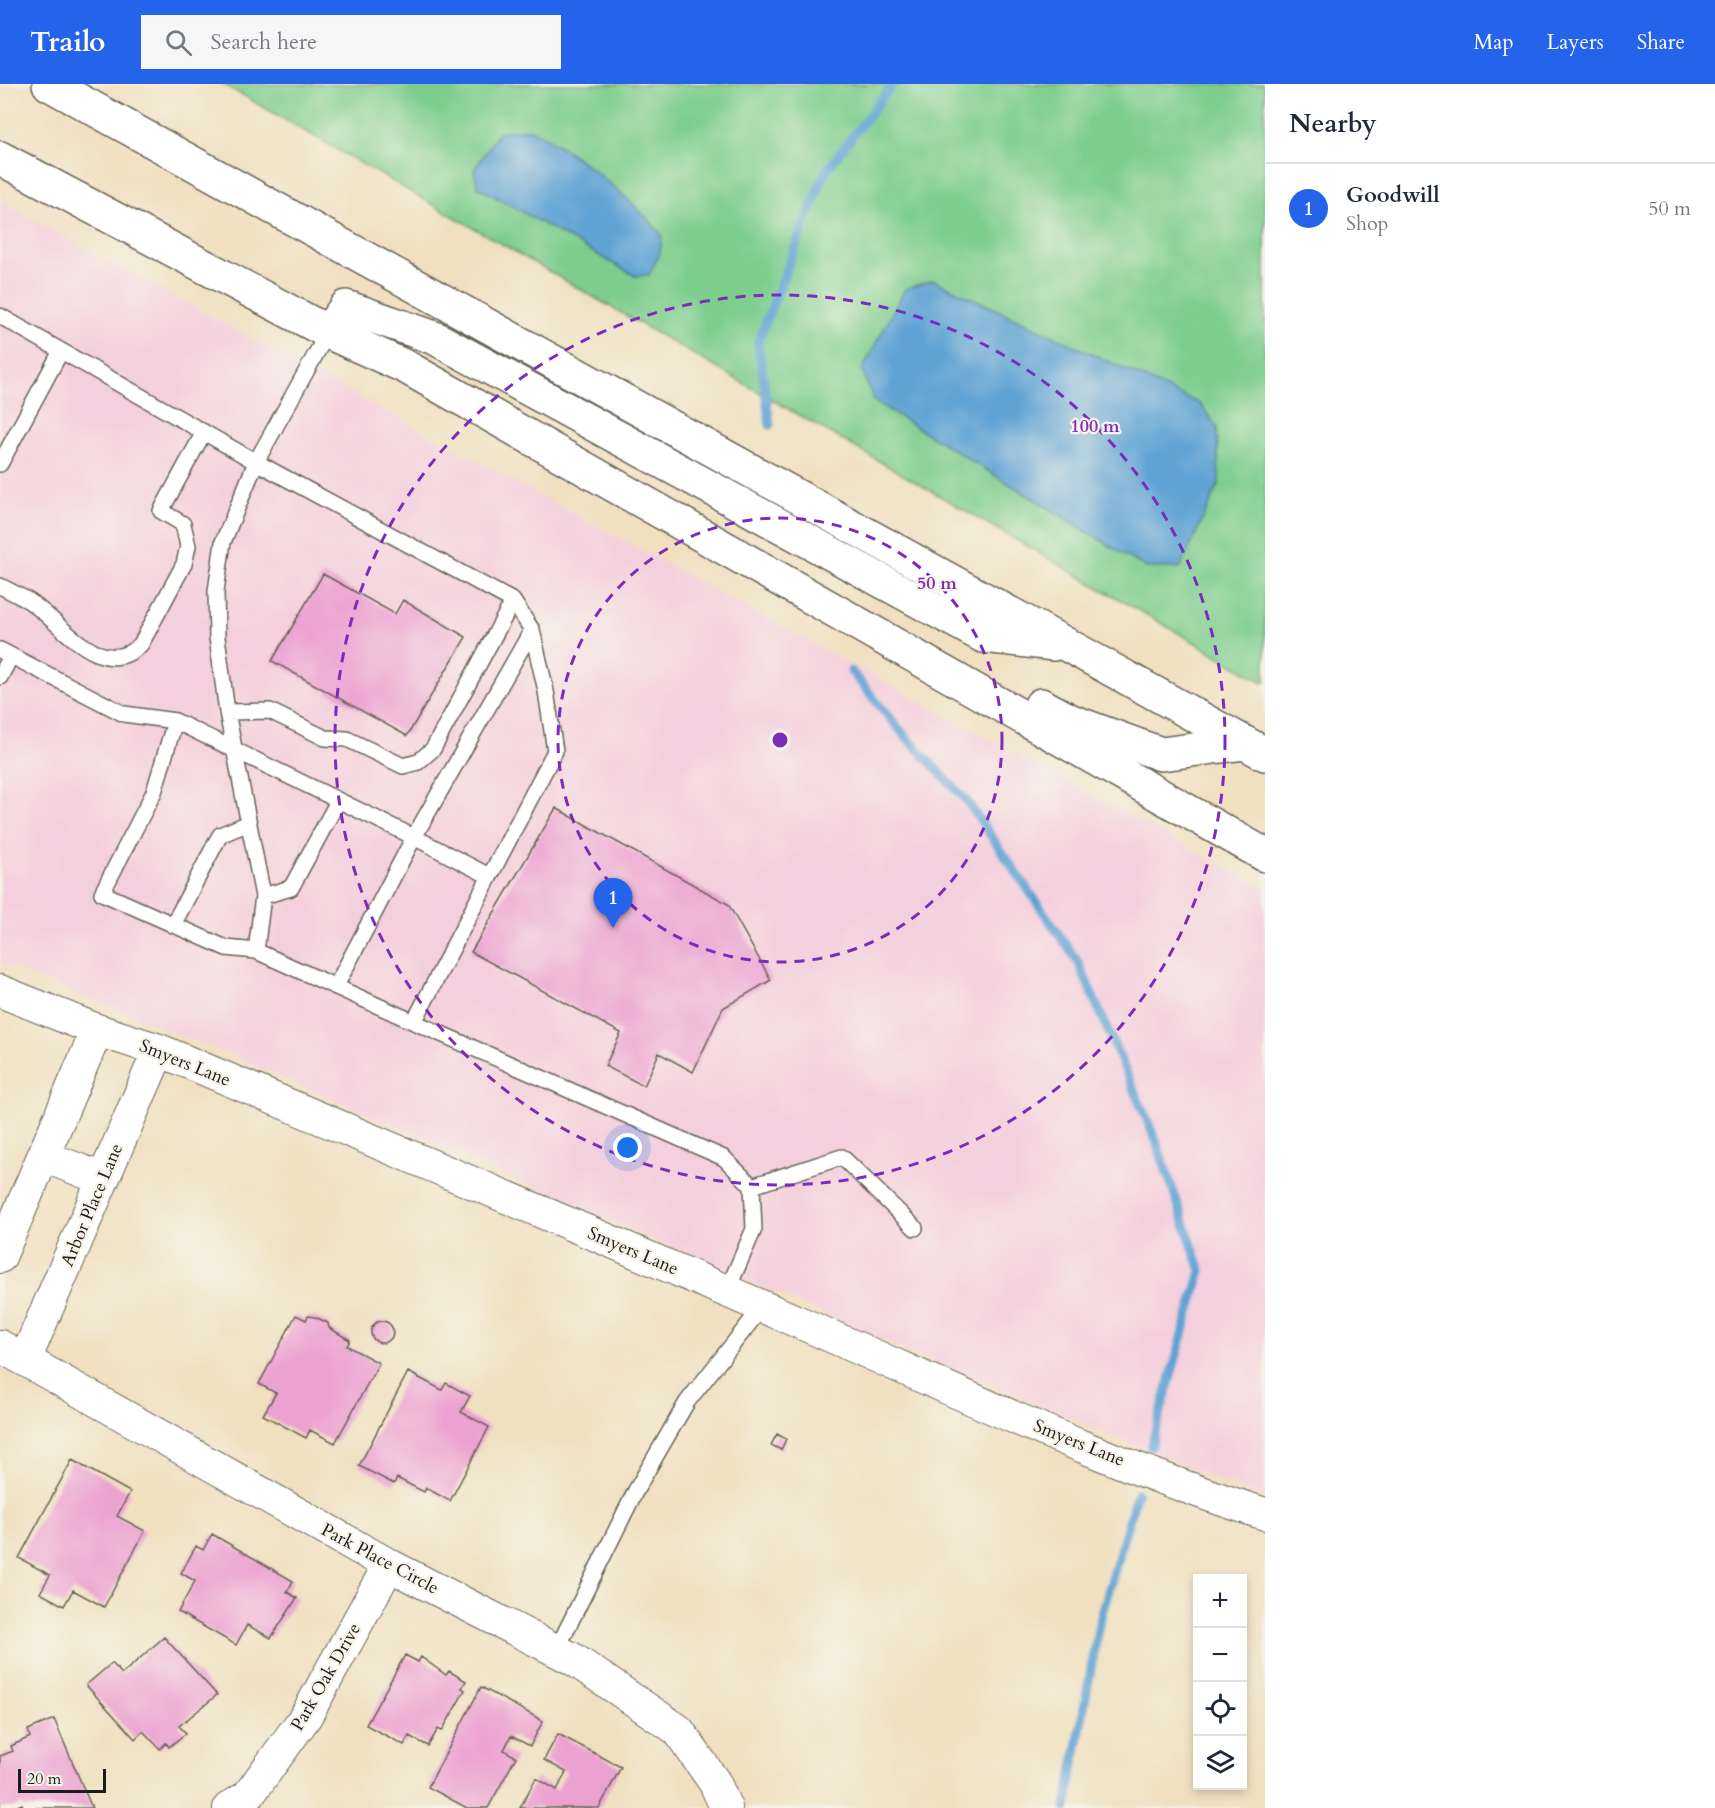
<!DOCTYPE html>
<meta charset="utf-8">
<style>
body{margin:0;font-family:Cardo,serif;background:#f6f6f7;color:#1f2937}
.controls{position:absolute;right:18px;bottom:18px;display:grid;overflow:hidden;border-radius:0px;box-shadow:0 3px 9px #0003}
.controls button{width:54px;height:54px;display:grid;place-items:center;padding:0;border:0;border-bottom:2px solid #e0e1e3;background:#fff;color:#1f2937;font:30px sans-serif}
.scale{position:absolute;left:18px;bottom:15px;width:88px;box-sizing:border-box;padding-left:6px;border:3px solid #1c1c1c;border-top:0;font-size:16px;line-height:21px;white-space:nowrap;color:#1c1c1c;-webkit-text-stroke:4px #f7f3e8;paint-order:stroke}
.you{position:absolute;left:628px;top:1064px;width:21px;height:21px;margin:-15px;border:4px solid #fff;border-radius:50%;background:#1a73e8;box-shadow:0 0 0 9px #1a73e833}
.badge{display:grid;place-items:center;width:39px;height:39px;border-radius:50%;background:#2563eb;color:#fff;font-size:20px;font-weight:700}
.pin{position:absolute;translate:-50% -50px;filter:drop-shadow(0 2px 3px #0008)}
.pin::after{content:'';position:absolute;top:32px;width:21px;height:18px;background:inherit;clip-path:polygon(0 0,100% 0,50% 100%)}
.list{margin:0;padding:0;list-style:none}
h2{display:flex;justify-content:space-between;align-items:center;height:78px;margin:0;padding:0 24px;font-size:26px}
h2 small{font-size:20px;font-weight:400;color:#747a83}
.list li{display:grid;grid-template-columns:39px 1fr auto;gap:18px;align-items:center;box-sizing:border-box;height:90px;padding:0 24px;border-top:2px solid #e0e1e3}
.list b{display:block;font-size:22px;white-space:nowrap}
.list p{margin:0;font-size:20px;white-space:nowrap;color:#747a83}
.list em{font-size:20px;font-style:normal;color:#747a83}
.icon{flex:none;width:33px;height:33px;fill:none;stroke:currentColor;stroke-width:2;stroke-linecap:round;stroke-linejoin:round}
.map{position:relative;flex:none;width:1265px;height:1724px;overflow:hidden}
header{display:flex;align-items:center;gap:36px;box-sizing:border-box;height:84px;padding:0 30px;background:#2563eb;color:#fff}
header strong{font-size:28px}
nav{display:flex;gap:33px;margin-inline-start:auto;font-size:21px}
.search{width:420px;height:54px;background:#f6f6f7;display:flex;align-items:center;gap:15px;box-sizing:border-box;padding:0 21px;border-radius:0px;color:#747a83;font-size:22px}
main{display:flex}
aside{flex:1;background:#fff}
.map>svg:first-child{display:block}
</style>
<header>
<strong>Trailo</strong>
<div class="search"><svg class="icon" aria-label="search" viewBox="0 0 24 24"><circle cx="10" cy="10" r="6"/><path d="M15 15l6 6"/></svg>Search here</div>
<nav><a>Map</a><a>Layers</a><a>Share</a></nav>
</header>
<main>
<div class="map">
<svg width="1265" height="1724" viewBox="0 0 1265 1724">
<rect width="100%" height="100%" fill="#f7f3e8"/>
<filter id="ink" filterUnits="userSpaceOnUse"><feTurbulence type="fractalNoise" baseFrequency=".0167" numOctaves="2"/><feDisplacementMap in="SourceGraphic" scale="12" xChannelSelector="R" yChannelSelector="G"/><feConvolveMatrix kernelMatrix="1 2 1 2 8 2 1 2 1" color-interpolation-filters="sRGB"/></filter>
<filter id="wash" filterUnits="userSpaceOnUse"><feTurbulence type="fractalNoise" baseFrequency=".008" numOctaves="4" result="noise"/><feDisplacementMap in="SourceGraphic" scale="24" xChannelSelector="R" yChannelSelector="G"/><feGaussianBlur stdDeviation="1.35" result="paint"/><feColorMatrix in="noise" values="0 0 0 0 0 0 0 0 0 0 0 0 0 0 0 0 0 1.4 0 .05"/><feComposite in="paint" operator="in"/></filter>
<g filter="url(#wash)">
<rect width="100%" height="100%" fill="#f0e0c0"/>
<!-- built -->
<path fill="#f4cfdd" d="M0 118 1265 805V1412L1249 1408 908 1267 227 969 0 879Z"/>
<!-- green -->
<path fill="#7dcd8d" stroke="#4c7454" stroke-width="1.5" d="M223 0H1265V599Z"/>
<!-- water -->
<path fill="#5fa3d4" stroke="#3e6078" stroke-width="1.5" d="M530 45C574 67 631 113 662 151L660 169 649 191 635 192 478 103 474 86 499 48Z
M933 196 1200 320 1217 343 1219 400 1180 484H1146L874 317 862 286 905 205Z"/>
<g fill="none" stroke-linecap="round" stroke-linejoin="round">
<!-- stream -->
<path stroke="#5fa3d4" stroke-width="9" d="M770 341 758 258 825 88 893 0
M851 587 905 652 967 717 1078 878 1155 1054 1201 1187 1151 1362
M1066 1724 1099 1540 1137 1409"/>
</g>
<g id="blocks">
<!-- building -->
<path fill="#eca2d1" d="M323 490 395 530 403 516 466 553 407 652 272 577Z
M556 724 728 820 771 896 723 924 693 988 659 969 644 1002 605 982 621 949 471 868Z
M296 1231 306 1236 308 1232 315 1233 328 1239 329 1244 350 1256 347 1262 379 1279 335 1359 310 1346 306 1354 263 1331 276 1309 259 1300Z
M371 1248a11 11 0 1 1 22 0a11 11 0 1 1-22 0Z
M408 1288 442 1306 446 1299 470 1312 461 1328 489 1343 450 1417 426 1404 424 1408 397 1394 394 1400 359 1382Z
M777 1350 786 1355 781 1366 771 1361Z
M72 1376 130 1408 117 1432 145 1447 104 1523 73 1506 64 1522 40 1509 50 1491 19 1474Z
M212 1450 293 1497 287 1508 297 1514 271 1554 247 1541 236 1561 178 1528 195 1497 181 1489 196 1462 203 1466Z
M164 1553 217 1611 179 1642 186 1649 169 1663 166 1659 160 1665 143 1647 135 1655 86 1601 112 1579 122 1590Z
M405 1571 418 1578 421 1573 446 1591 449 1587 466 1597 462 1604 465 1606 442 1647 438 1645 428 1662 409 1652 404 1661 366 1641Z
M481 1603 543 1637 530 1662 511 1652 504 1666 516 1673 488 1724H467L428 1703Z
M54 1635 92 1724H24L22 1720 13 1724H0V1672L13 1667 11 1662 30 1653 28 1646Z
M558 1650 621 1683 599 1724H520L536 1694 557 1706 566 1688 544 1676Z"/>
</g>
</g>
<g filter="url(#ink)">
<use href="#blocks" fill-opacity="0" stroke="#666155" stroke-width="1.5"/>
<g fill="none" stroke-linecap="round" stroke-linejoin="round">
<!-- lane casing -->
<g stroke="#666155" stroke-width="18">
<path id="lane" d="M0 232 256 378 513 517 532 546 546 607 555 667 414 938 724 1074 752 1102 754 1145 727 1207
M0 380 61 267
M0 502C10 507 20 512 29 517 61 538 102 599 141 560L184 480 188 462 183 440 161 427 204 348
M0 566 124 630 175 637 414 753 532 546
M0 593 11 572
M227 628 270 627 325 654 347 655 403 682 418 678 433 665 513 517
M175 637 154 708 102 809 226 864 256 867 414 938
M263 812 291 804 338 717
M173 841 220 751 249 739
M256 867 263 812 227 628 217 553 216 507 223 458 256 378 328 248
M336 902 414 753 489 792
M752 1102 842 1073 915 1144
M556 1567 636 1406 687 1318 763 1222"/>
</g>
<!-- street casing -->
<g stroke="#666155" stroke-width="34">
<path id="street" d="M0 907 97 946 159 966C373 1057 589 1147 803 1240 955 1306 1106 1380 1265 1430
M43 1072 103 1095
M0 1173 97 946
M0 1262 389 1481 573 1575 678 1646 715 1699 726 1724
M25 1276 159 966
M229 1724 248 1712 306 1632 389 1481"/>
</g>
<!-- secondary casing -->
<g stroke="#666155" stroke-width="36">
<path id="secondary" d="M49 0 1265 670
M0 74 328 248 406 283 1265 771
M328 248 346 223 435 254 983 552 1054 560
M1041 621 1071 637 1161 670 1245 659"/>
</g>
<!-- lane -->
<use href="#lane" stroke="#fff" stroke-width="15"/>
<!-- street -->
<use href="#street" stroke="#fff" stroke-width="32"/>
<!-- secondary -->
<use href="#secondary" stroke="#fff" stroke-width="33"/>
</g>
</g>
<!-- distance rings -->
<g fill="none" stroke="#7b2cbf" stroke-width="3" stroke-dasharray="10 8">
<circle cx="780" cy="656" r="222"/>
<circle cx="780" cy="656" r="445"/>
</g>
<g text-anchor="middle" dominant-baseline="central" stroke-width="4.5" stroke-linejoin="round" paint-order="stroke">
<!-- street labels -->
<g font-size="18" fill="#1c1c1c" stroke="#f7f3e8">
<text transform="translate(185 979) rotate(22)">Smyers Lane</text>
<text transform="translate(92 1121) rotate(-67)">Arbor Place Lane</text>
<text transform="translate(633 1167) rotate(23)">Smyers Lane</text>
<text transform="translate(1079 1359) rotate(22)">Smyers Lane</text>
<text transform="translate(380 1475) rotate(28)">Park Place Circle</text>
<text transform="translate(326 1593) rotate(-60)">Park Oak Drive</text>
</g>
</g>
<circle cx="780" cy="656" r="9" fill="#7b2cbf" stroke="#f7f3e8" stroke-width="3"/>
<g font-size="18" text-anchor="middle" font-weight="bold" fill="#7b2cbf" stroke="#f7f3e8" stroke-width="4.5" stroke-linejoin="round" paint-order="stroke">
<text x="1095" y="348">100 m</text>
<text x="937" y="505">50 m</text>
</g>
</svg>
<div class="controls">
<button>+</button>
<button>−</button>
<button><svg class="icon" aria-label="locate" viewBox="0 0 24 24"><circle cx="12" cy="12" r="6"/><path d="M12 2v4M12 18v4M2 12h4M18 12h4"/></svg></button>
<button><svg class="icon" aria-label="layers" viewBox="0 0 24 24"><path d="M12 4l9 5-9 5-9-5zM3 14l9 5 9-5"/></svg></button>
</div>
<div class="scale">20 m</div>
<div class="you"></div>
<div class="pin badge" style="left:613px;top:844px">1</div>
</div>
<aside>
<h2>Nearby<small></small></h2>
<ul class="list">
<li><span class="badge">1</span><div><b>Goodwill</b><p>Shop</p></div><em>50 m</em></li>
</ul>
</aside>
</main>
